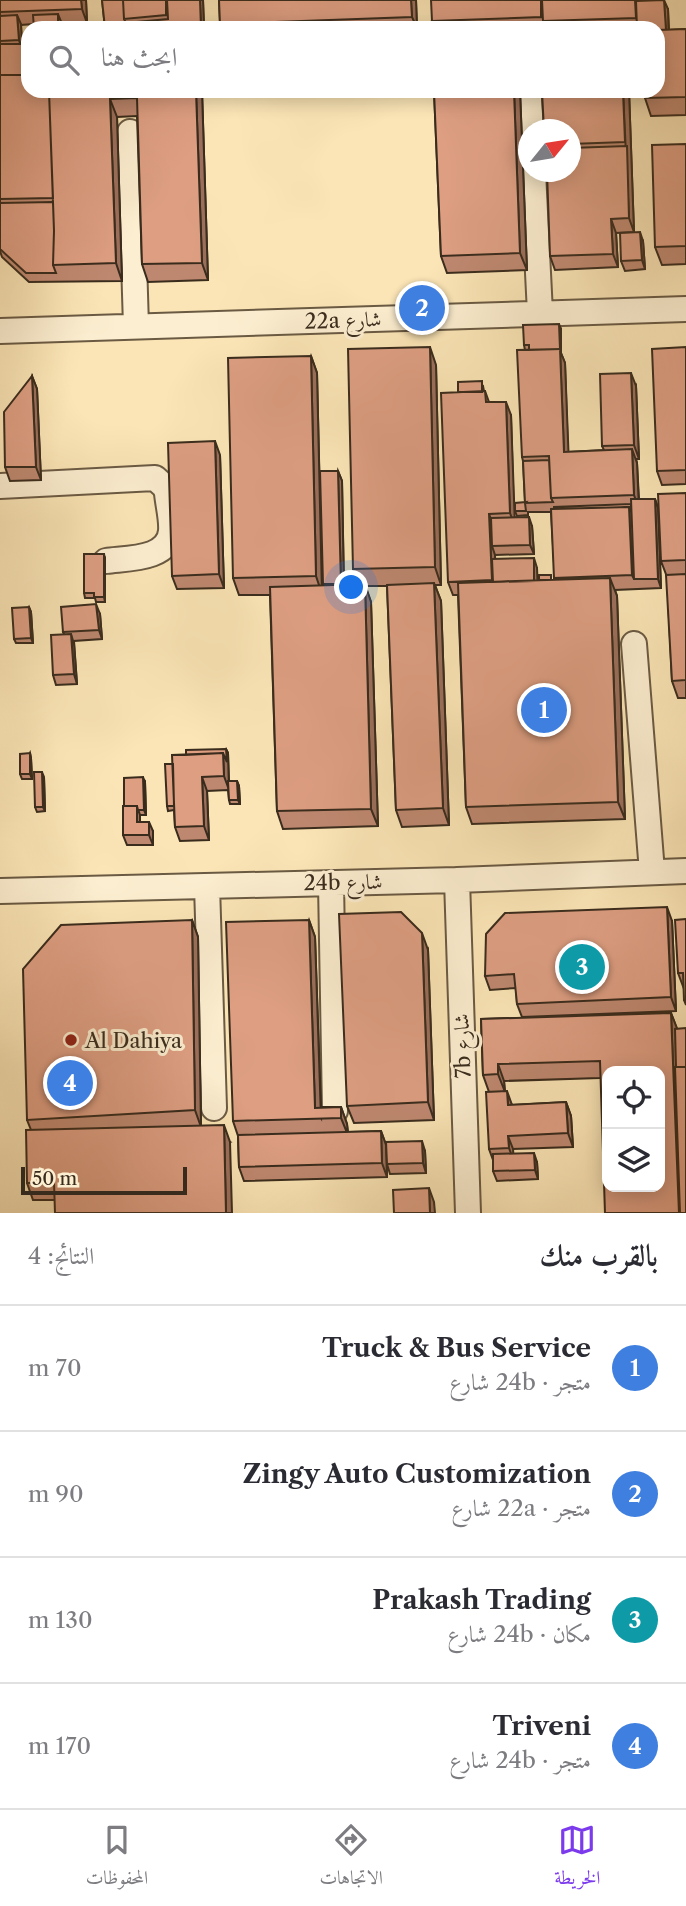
<!DOCTYPE html>
<html lang="ar">
<meta charset="utf-8">
<style>
body{margin:0;font-family:"Libre Caslon Text",Amiri,serif;background:#f2f2f3;color:#2b2b33;direction:rtl}
.controls{position:absolute;right:21px;bottom:21px;display:grid;overflow:hidden;border-radius:14px;box-shadow:0 4px 18px #0003}
.controls button{width:63px;height:63px;display:grid;place-items:center;padding:0;border:0;border-bottom:2px solid #e1e1e2;background:#fff;color:#2b2b33;font:35px sans-serif}
.compass{position:absolute;left:518px;top:119px;width:63px;height:63px;border-radius:50%;background:#fff;box-shadow:0 4px 18px #0003;rotate:60deg}
.scale{position:absolute;left:21px;bottom:18px;width:166px;box-sizing:border-box;padding-left:7px;border:4px solid #3a2c1d;border-top:0;font-size:19px;line-height:24px;white-space:nowrap;color:#3a2c1d;-webkit-text-stroke:5px #fceed0;paint-order:stroke}
.you{position:absolute;left:352px;top:588px;width:24px;height:24px;margin:-18px;border:5px solid #fff;border-radius:50%;background:#1a73e8;box-shadow:0 0 0 10px #1a73e833}
.badge{display:grid;place-items:center;width:46px;height:46px;border-radius:50%;background:#7c3aed;color:#fff;font-size:23px;font-weight:700}
.pin{position:absolute;translate:-50% -50%;border:4px solid #fff;box-shadow:0 2px 7px #0006}
.list{margin:0;padding:0;list-style:none}
h2{display:flex;justify-content:space-between;align-items:center;height:91px;margin:0;padding:0 28px;font-size:30px}
h2 small{font-size:23px;font-weight:400;color:#7c7c81}
.list li{display:grid;grid-template-columns:46px 1fr auto;gap:21px;align-items:center;box-sizing:border-box;height:126px;padding:0 28px;border-top:2px solid #e1e1e2}
.list b{display:block;font-size:26px;white-space:nowrap}
.list p{margin:0;font-size:23px;white-space:nowrap;color:#7c7c81}
.list em{font-size:23px;font-style:normal;color:#7c7c81}
.icon{flex:none;width:38px;height:38px;fill:none;stroke:currentColor;stroke-width:2;stroke-linecap:round;stroke-linejoin:round}
.map{position:relative;flex:none;width:686px;height:1213px;overflow:hidden;direction:ltr}
.search{position:absolute;background:#fff;box-shadow:0 4px 18px #0003;left:21px;right:21px;top:21px;height:77px;display:flex;align-items:center;gap:18px;box-sizing:border-box;padding:0 24px;border-radius:21px;color:#7c7c81;font-size:26px}
.sheet{height:595px;background:#fff}
nav{display:flex;justify-content:space-around;align-items:center;box-sizing:border-box;height:98px;border-top:2px solid #e1e1e2;background:#fff;font-size:19px;color:#7c7c81}
nav a{display:grid;justify-items:center;gap:4px}
nav .on{color:#7c3aed}
.map>svg:first-child{display:block}
</style>
<div class="map">
<svg width="686" height="1213" viewBox="0 0 686 1213">
<rect width="100%" height="100%" fill="#fbe5b6"/>
<filter id="stains"><feTurbulence type="fractalNoise" baseFrequency=".00286" numOctaves="4"/><feColorMatrix values="0 0 0 0 .2 0 0 0 0 .09 0 0 0 0 .02 0 0 0 .5 -.17"/></filter>
<radialGradient id="worn" r=".72"><stop offset=".6" stop-color="#630" stop-opacity="0"/><stop offset="1" stop-color="#630" stop-opacity=".3"/></radialGradient>
<g fill="none" stroke-linecap="round" stroke-linejoin="round">
<!-- minor casing -->
<g stroke="#6a5a43" stroke-width="28">
<path id="minor" d="M529 99 531 130
M130 132 136 326
M533 172 540 313
M0 331 686 309
M0 486 155 478 165 487 167 493C168 505 172 519 171 531 169 560 127 558 106 561
M634 644 652 872
M457 880 468 1213
M331 883 335 1111
M207 886 214 1108
M0 891 457 880 686 871"/>
</g>
<!-- minor -->
<use href="#minor" stroke="#fceed0" stroke-width="24"/>
</g>
<!-- wall -->
<path fill="#be8870" stroke="#3a2c1d" stroke-width="2" d="M0 0H86L87 23H62V28L34 24 21 25 22 44 202 91 208 280 148 282 142 264 137 116 117 117 122 281 29 282 2 257 0 251Z
M102 0H203L204 28H105Z
M219 0H416L417 28H221L220 24Z
M668 9 669 30 686 29V115L651 116 645 98 658 28H434L432 21Z
M434 91H520L527 270 447 273 441 256Z
M542 91H629L634 232 616 233 618 267 555 270 550 256 570 172V130Z
M686 144V264L662 265 655 247Z
M643 241 645 269 625 271 621 261Z
M561 329V353L565 363 568 452 604 450 602 446 636 386 639 459H636L637 463 639 499H655L658 508 661 588 615 590 617 596 625 819 472 824 466 807 458 595H453L448 582 458 392 483 386 484 391H485L489 402 511 415 514 517 532 526 534 554 495 555V559L537 568V581L555 580 551 512H528V515L517 516 515 511 525 502 523 461 522 457 525 350 524 345Z
M686 347V484L662 485 657 471Z
M311 356 317 373 322 585H323L338 471 342 481 344 585H359L353 569 436 365 441 585H435L441 601 449 825 402 827 396 810 387 586H365L371 602 378 826 283 829 277 811 270 595H239L233 578Z
M32 376 37 389 41 480 10 481 5 467Z
M220 455 224 588 177 589 172 576Z
M686 493V698H678L672 681 667 577 661 561Z
M105 559V602H96L95 598H85L84 593Z
M29 607 31 612 33 643H16L14 639Z
M100 614 102 639 74 641 77 684 56 685 53 675 64 634 63 632Z
M226 749 228 753 229 781H237L239 786 240 804H230L229 800 228 790 207 791 209 840 180 841 175 827 174 810 168 811 167 806 173 764 186 755Z
M30 753 31 758 32 779H22L20 774Z
M44 777 45 811 37 812 35 807Z
M145 782 146 815H140V822L153 831V845H127L123 835 124 806Z
M686 919V1005L684 1000V989L678 973Z
M192 920 198 937 201 1126 230 1142 55 1200H33L27 1183 31 1130 27 1120Z
M309 920 315 937 321 1107H341L347 1124 348 1132 381 1131 386 1145 387 1177 244 1181 239 1167 238 1136 233 1121Z
M672 921 676 1011 522 1017 517 1004 516 988 490 990 485 976Z
M428 950 434 1120 354 1123 347 1106Z
M671 1013 677 1029 600 1078 504 1081 505 1092 512 1105 566 1102 571 1116 573 1147 513 1149V1154L537 1162 538 1179 497 1181 493 1171V1160L489 1149V1092L483 1075 481 1019Z
M425 1151 426 1173 390 1174 387 1164Z"/>
<!-- shaded-wall -->
<path fill="#9b6f5b" stroke="#3a2c1d" stroke-width="2" d="M81 0H86L87 23 82 9Z
M200 0H203L204 28H201Z
M411 0H416L417 28 412 17Z
M664 0 668 9 669 44 666 35Z
M58 14 62 24V28H58Z
M17 15 21 24 22 50 19 40Z
M196 91H202L208 280 202 263Z
M514 91H520L527 270 520 253Z
M623 91H629L634 232 629 218Z
M110 99 117 117 122 281 116 263Z
M611 219 616 233 618 267 613 254Z
M640 232 643 241 645 269 642 260Z
M559 324 561 329V353L565 363 569 465 564 452Z
M430 347 436 365 441 585 435 567Z
M311 356 317 373 322 594 316 576Z
M631 373 636 386 639 459 634 445Z
M32 376 37 389 41 480 36 467Z
M506 402 511 415 515 527 510 513Z
M215 441 220 455 224 588 219 574Z
M632 449 637 463 639 509 634 495Z
M338 471 342 481 344 593 341 584Z
M655 499 658 508 661 588 658 579Z
M629 507 633 515 634 579 632 575Z
M489 514 494 527 492 546 495 555 496 585H493L492 580Z
M529 517 532 526 534 554 530 545Z
M104 554 105 559V602L104 597Z
M534 558 537 568 538 593 534 584Z
M610 578 617 596 625 819 618 802Z
M434 583 441 601 449 825 443 808Z
M365 584 371 602 378 826 371 809Z
M96 604 100 614 102 639 99 630Z
M29 607 31 612 33 643 31 638Z
M71 634 74 644 77 684 74 674Z
M226 749 228 753 229 790 224 776 223 753Z
M30 753 31 758 32 779 30 774Z
M42 772 44 777 45 811 43 807Z
M143 777 145 782 146 815 144 810Z
M202 777 207 791 209 840 204 826Z
M237 781 239 786 240 804 238 800Z
M137 806 140 815V831L137 822Z
M149 822 153 831V845L149 835Z
M667 907 672 921 676 1011 671 997Z
M192 920 198 937 201 1127 195 1110Z
M309 920 315 937 321 1118 315 1108Z
M422 933 428 950 434 1120 428 1102Z
M671 1013 678 1031 684 1213H679Z
M498 1064 504 1081 505 1092 498 1074Z
M507 1091 512 1105H508Z
M566 1102 571 1116 573 1147 568 1133Z
M341 1107 347 1124 348 1135 341 1118Z
M224 1125 230 1142 232 1213H226Z
M381 1131 386 1145 387 1177 382 1163Z
M508 1136 513 1149 514 1162 509 1148Z
M422 1141 425 1151 426 1173 423 1163Z
M534 1153 537 1162 538 1179 535 1170Z
M429 1188 434 1202 435 1213H430Z"/>
<!-- building -->
<path fill="#dd9e82" stroke="#3a2c1d" stroke-width="2" fill-rule="evenodd" d="M0 0H81L82 9 0 12Z
M102 0H123L124 19 126 23 168 19 167 0H200L201 28H105Z
M123 0H166V15L124 19Z
M219 0H411L412 17 220 24Z
M431 0H541V17L432 21Z
M542 0H635L636 18 543 21Z
M664 0 666 30H658V28H637L636 1Z
M58 14V28H34L33 15Z
M17 15 19 40 0 41V16Z
M686 29V97L645 98V91H658V30Z
M0 44H28V75H0Z
M0 75H28V91H49L53 198 0 199Z
M49 91H196L202 263 142 264 137 98 110 99 116 263 53 265 54 231Z
M434 91H514L520 253 441 256Z
M542 91H623L625 142 570 144V130H544Z
M686 144V246L655 247 652 145Z
M627 146 629 218 611 219 613 254 550 256 547 172H570V148Z
M53 202 54 231 53 265 56 273H26L0 249V203Z
M640 232 642 260 621 261 620 233Z
M559 324 560 349 529 350V345H524L523 325Z
M430 347 435 567 353 569 348 349Z
M686 347V470L657 471 652 349Z
M560 349 564 452 632 449 634 495 551 498 549 456 522 457 517 350Z
M311 356 316 576 233 578 228 358Z
M631 373 634 445 602 446 600 374Z
M32 376 36 467H5L4 412Z
M482 381V392H458V382Z
M485 391 486 402H506L510 513 489 514 492 580 448 582 441 393Z
M215 441 219 574 172 576 168 443Z
M549 460 551 498 553 502 525 503 523 461Z
M320 471H338L341 584H323Z
M686 493V560L661 561 658 494Z
M631 499H655L658 579H634Z
M526 502 525 503 526 511H515V503Z
M631 504V511L629 507 554 509V507Z
M629 507 632 575 554 578 551 509Z
M529 517 530 545 492 546 491 518Z
M84 554H104V597H94V593H84Z
M534 558V581L493 582 492 559Z
M686 574V680L672 681 666 575Z
M539 575H551V580H539Z
M610 578 618 802 466 807 458 583Z
M434 583 443 808 396 810 387 585Z
M365 584 371 809 277 811 270 587Z
M96 604 99 630 63 632 61 607Z
M29 607 31 638 14 639 12 608Z
M71 634 74 674 53 675 51 635Z
M226 749 227 762 223 753 186 755V750Z
M30 753V774H20V754Z
M223 753 224 776 202 777 204 826 175 827 172 755Z
M165 764H173L174 806H167Z
M34 772H42L43 807H35Z
M143 777 144 810H138L137 806H124V778Z
M228 781H237L238 800H229Z
M123 806H137V822H149V835H123Z
M667 907 671 997 517 1004 514 974 485 976 486 934 505 913Z
M401 912 422 933 428 1102 347 1106 339 914Z
M686 919V1000H684L683 973H678L675 920Z
M192 920 195 1110 27 1120 23 969 61 925Z
M309 920 315 1108 341 1107V1118L233 1121 226 922Z
M671 1013 679 1213H605L600 1061 498 1064V1074L483 1075 481 1019ZM607 1071H660V1187H607Z
M686 1028V1067H676L675 1029Z
M675 1067H686V1213H680Z
M507 1091 508 1105 566 1102 568 1133 508 1136 509 1148 489 1149 486 1092Z
M224 1125 226 1213H55L54 1182 27 1183 26 1130Z
M381 1131 382 1163 239 1167 238 1135Z
M422 1141 423 1163 387 1164 386 1142Z
M534 1153 535 1170 493 1171V1154Z
M429 1188 430 1213H394L393 1190Z"/>
<!-- markers -->
<circle fill="#8f2418" stroke="#fceed0" stroke-width="2.5" cx="71" cy="1040" r="7"/>
<g text-anchor="middle" dominant-baseline="central" stroke-width="6" stroke-linejoin="round" paint-order="stroke">
<!-- street labels -->
<g font-size="21" fill="#3a2c1d" stroke="#fceed0">
<text transform="translate(343 320) rotate(-2)">22a شارع</text>
<text transform="translate(343 882) rotate(-1)">24b شارع</text>
<text transform="translate(462 1046) rotate(-92)">7b شارع</text>
</g>
<!-- poi labels -->
<g font-size="21" fill="#3a2c1d" stroke="#fceed0" text-anchor="start">
<text x="85" y="1040">Al Dahiya</text>
</g>
</g>
<rect width="100%" height="100%" filter="url(#stains)"/>
<rect width="100%" height="100%" fill="url(#worn)"/>
</svg>
<div class="controls">
<button><svg class="icon" aria-label="locate" viewBox="0 0 24 24"><circle cx="12" cy="12" r="6"/><path d="M12 2v4M12 18v4M2 12h4M18 12h4"/></svg></button>
<button><svg class="icon" aria-label="layers" viewBox="0 0 24 24"><path d="M12 4l9 5-9 5-9-5zM3 14l9 5 9-5"/></svg></button>
</div>
<svg class="compass" viewBox="-18 -18 36 36"><path d="M0-13l5 13h-10z" fill="#e53935"/><path d="M0 13l5-13h-10z" fill="#7c7c81"/></svg>
<div class="scale">50 m</div>
<div class="you"></div>
<div class="pin badge" style="left:544px;top:710px;background:#3f7fe0">1</div>
<div class="pin badge" style="left:422px;top:308px;background:#3f7fe0">2</div>
<div class="pin badge" style="left:582px;top:967px;background:#0f9aa8">3</div>
<div class="pin badge" style="left:70px;top:1083px;background:#3f7fe0">4</div>
<div class="search"><svg class="icon" aria-label="search" viewBox="0 0 24 24"><circle cx="10" cy="10" r="6"/><path d="M15 15l6 6"/></svg>ابحث هنا</div>
</div>
<section class="sheet">
<h2>بالقرب منك<small>النتائج: 4</small></h2>
<ul class="list">
<li><span class="badge" style="background:#3f7fe0">1</span><div><b>Truck &amp; Bus Service</b><p>متجر · 24b شارع</p></div><em>70 m</em></li>
<li><span class="badge" style="background:#3f7fe0">2</span><div><b>Zingy Auto Customization</b><p>متجر · 22a شارع</p></div><em>90 m</em></li>
<li><span class="badge" style="background:#0f9aa8">3</span><div><b>Prakash Trading</b><p>مكان · 24b شارع</p></div><em>130 m</em></li>
<li><span class="badge" style="background:#3f7fe0">4</span><div><b>Triveni</b><p>متجر · 24b شارع</p></div><em>170 m</em></li>
</ul>
</section>
<nav>
<a class="on"><svg class="icon" aria-label="map" viewBox="0 0 24 24"><path d="M3 6l6-2 6 2 6-2v14l-6 2-6-2-6 2zM9 4v14M15 6v14"/></svg>الخريطة</a>
<a><svg class="icon" aria-label="directions" viewBox="0 0 24 24"><path d="M12 3l9 9-9 9-9-9zM9 14v-3h6M13 9l2 2-2 2"/></svg>الاتجاهات</a>
<a><svg class="icon" aria-label="saved" viewBox="0 0 24 24"><path d="M7 4h10v16l-5-4-5 4z"/></svg>المحفوظات</a>
</nav>
